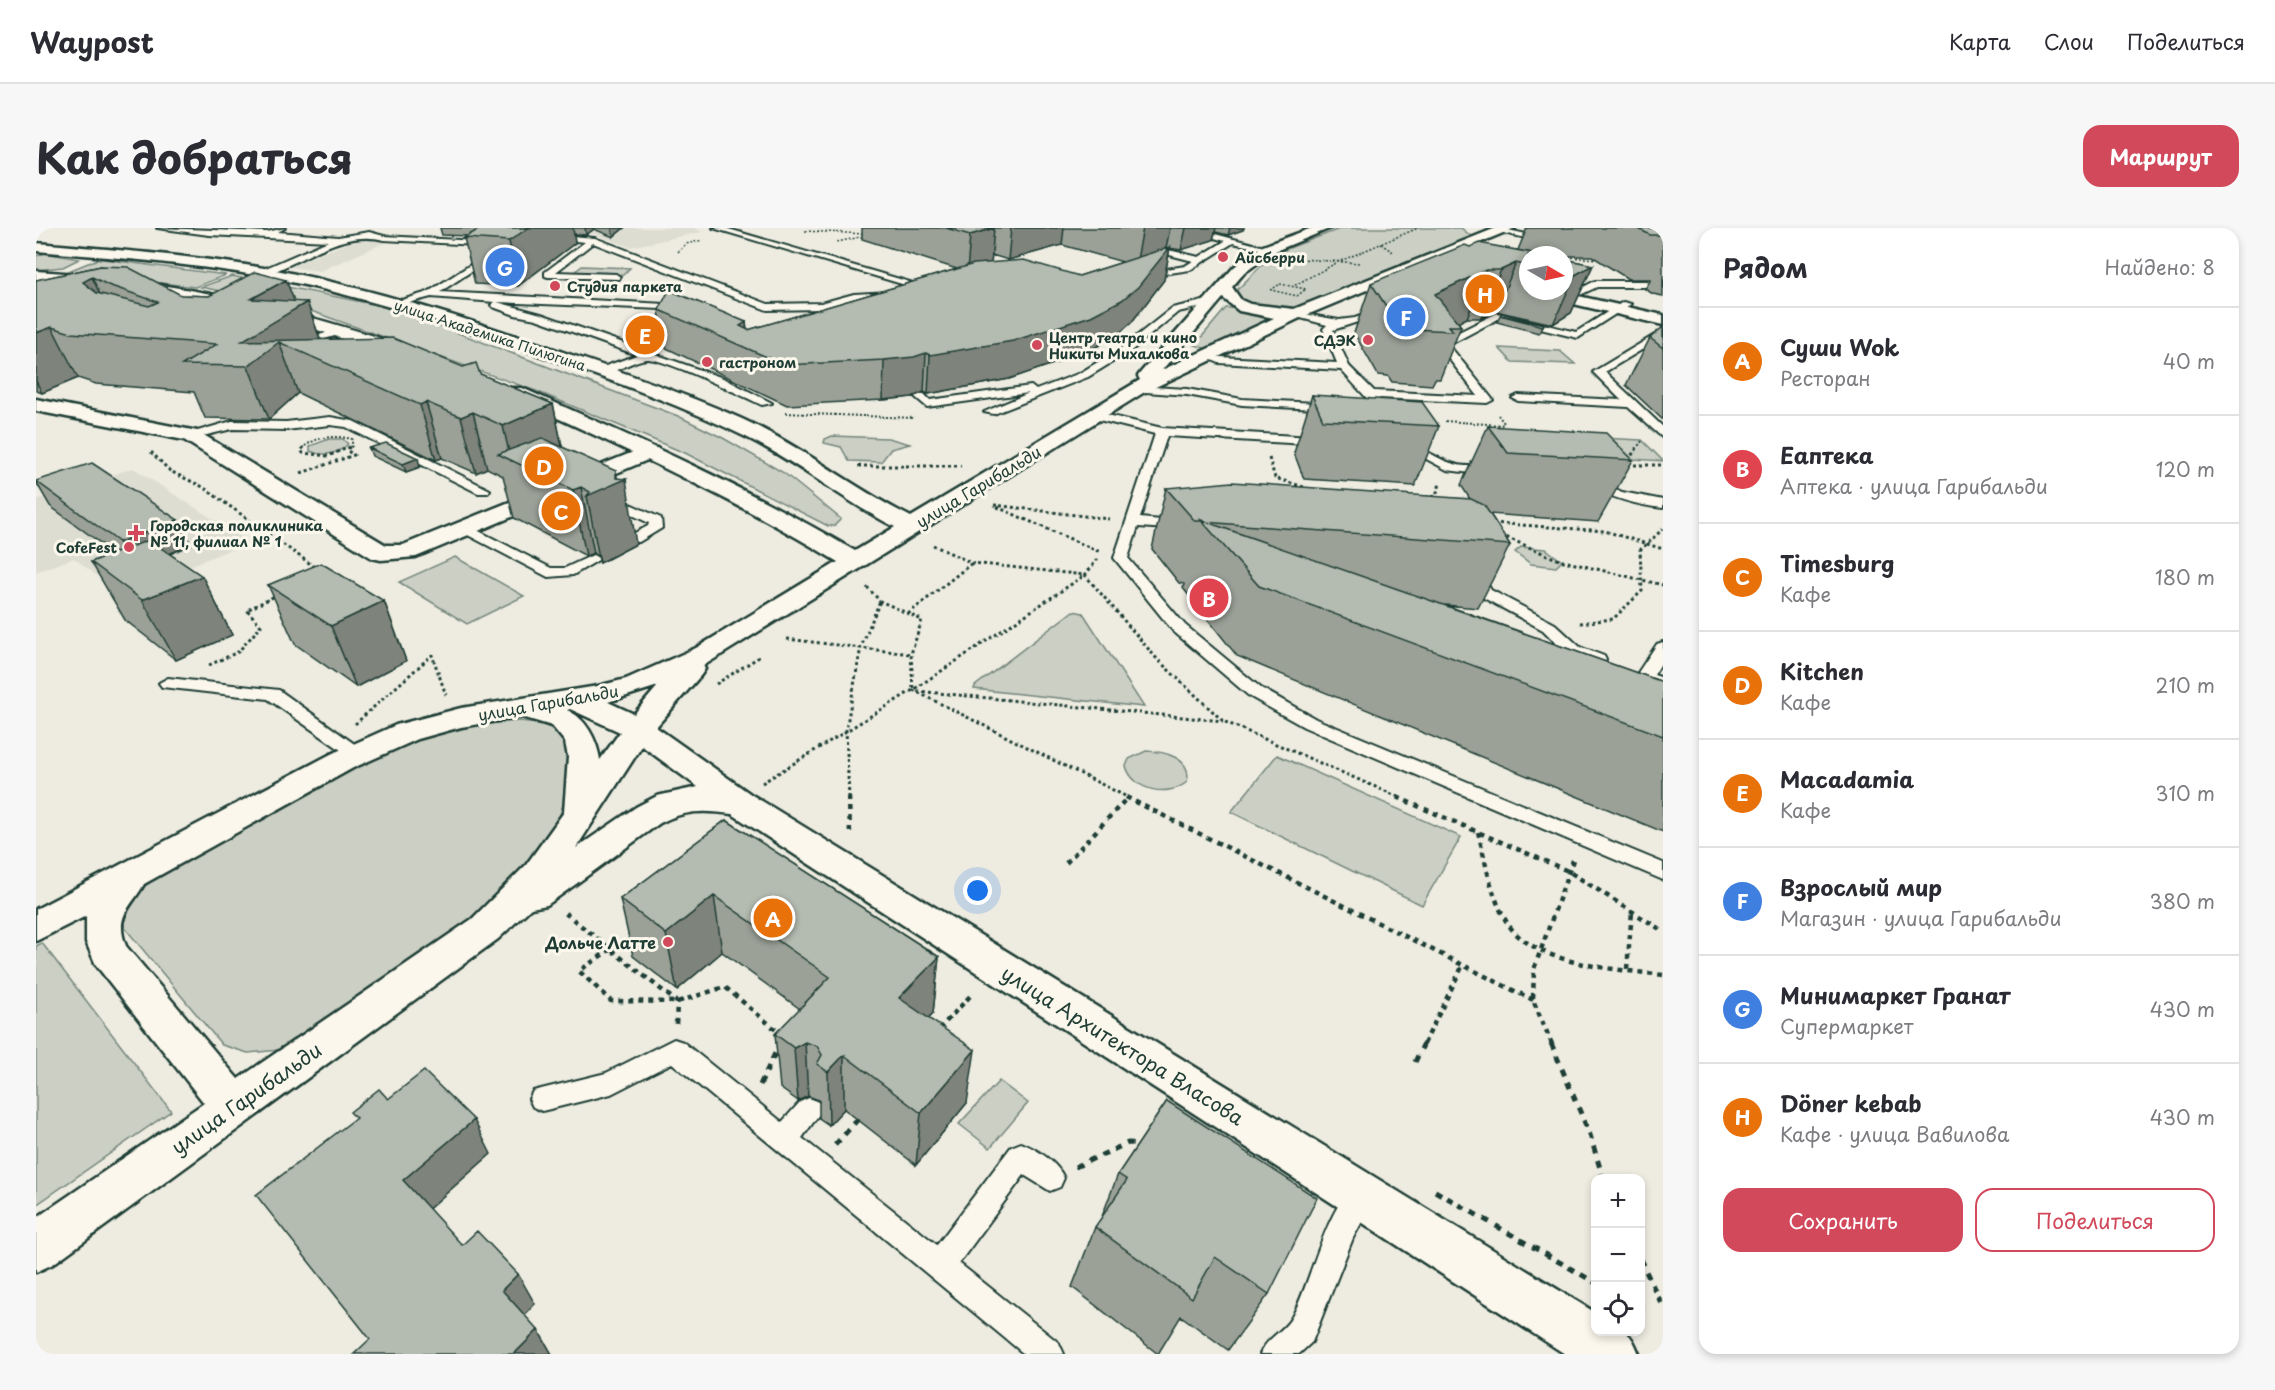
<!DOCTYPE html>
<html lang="ru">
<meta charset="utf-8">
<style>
body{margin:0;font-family:"Playpen Sans",sans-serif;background:#f7f7f7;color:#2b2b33}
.controls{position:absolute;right:18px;bottom:18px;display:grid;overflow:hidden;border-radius:12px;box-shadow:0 3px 9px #0003}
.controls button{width:54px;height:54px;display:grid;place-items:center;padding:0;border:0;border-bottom:2px solid #e1e1e2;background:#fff;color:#2b2b33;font:30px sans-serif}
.compass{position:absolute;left:1483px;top:18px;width:54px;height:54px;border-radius:50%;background:#fff;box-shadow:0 3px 9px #0003;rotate:99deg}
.you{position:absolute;left:942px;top:663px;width:21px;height:21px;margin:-15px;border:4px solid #fff;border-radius:50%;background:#1a73e8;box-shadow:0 0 0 9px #1a73e833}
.badge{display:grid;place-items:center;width:39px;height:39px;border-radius:50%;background:#d1495b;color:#fff;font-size:20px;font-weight:700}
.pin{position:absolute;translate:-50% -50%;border:3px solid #fff;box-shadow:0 2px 6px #0006}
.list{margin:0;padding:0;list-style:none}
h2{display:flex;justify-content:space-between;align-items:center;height:78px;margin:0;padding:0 24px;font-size:26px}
h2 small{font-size:20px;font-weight:400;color:#7c7c81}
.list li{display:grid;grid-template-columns:39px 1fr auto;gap:18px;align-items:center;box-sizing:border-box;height:108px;padding:0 24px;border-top:2px solid #e1e1e2}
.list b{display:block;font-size:22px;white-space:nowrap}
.list p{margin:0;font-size:20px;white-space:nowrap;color:#7c7c81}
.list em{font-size:20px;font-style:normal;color:#7c7c81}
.actions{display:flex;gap:12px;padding:18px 24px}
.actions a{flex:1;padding:14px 0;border:2px solid #d1495b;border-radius:18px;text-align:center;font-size:21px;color:#d1495b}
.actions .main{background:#d1495b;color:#fff}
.icon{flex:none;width:33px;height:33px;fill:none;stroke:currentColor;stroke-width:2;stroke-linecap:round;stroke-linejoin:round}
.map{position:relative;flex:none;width:1627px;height:1126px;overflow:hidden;border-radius:18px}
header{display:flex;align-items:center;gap:36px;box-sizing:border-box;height:84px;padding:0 30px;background:#fff;border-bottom:2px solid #e1e1e2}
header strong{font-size:28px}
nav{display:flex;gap:33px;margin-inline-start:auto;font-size:21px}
.intro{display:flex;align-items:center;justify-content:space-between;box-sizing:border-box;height:144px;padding:0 36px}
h1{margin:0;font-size:42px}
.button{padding:15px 27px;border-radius:18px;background:#d1495b;color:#fff;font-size:21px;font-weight:700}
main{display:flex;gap:36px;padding:0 36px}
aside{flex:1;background:#fff;border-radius:18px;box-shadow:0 3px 9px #0003}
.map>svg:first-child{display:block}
</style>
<header>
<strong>Waypost</strong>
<nav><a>Карта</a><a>Слои</a><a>Поделиться</a></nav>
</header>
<div class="intro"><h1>Как добраться</h1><a class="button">Маршрут</a></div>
<main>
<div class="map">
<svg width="1627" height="1126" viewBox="0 0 1627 1126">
<rect width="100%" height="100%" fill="#eeece1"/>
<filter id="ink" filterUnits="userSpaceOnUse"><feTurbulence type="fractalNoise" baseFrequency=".0167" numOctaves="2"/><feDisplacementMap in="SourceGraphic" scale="12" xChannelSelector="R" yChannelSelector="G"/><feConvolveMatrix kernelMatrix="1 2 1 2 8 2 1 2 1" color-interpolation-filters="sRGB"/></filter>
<g filter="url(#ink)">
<!-- built -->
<path fill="#ddddd2" d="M541 0H658L666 4 594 19Z
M321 11 353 13 284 43 252 39Z
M97 240 213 314 84 366 38 330 0 344V272Z"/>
<!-- green -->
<path fill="#cbcfc4" stroke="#75867c" stroke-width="1.5" d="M1306 0H1425L1436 9 1261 83H1246L1204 74 1199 64 1237 26Z
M9 25 43 31 27 39 0 42V28Z
M62 31H66L190 47 159 59 30 44Z
M546 38 594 40 587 47 537 45Z
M196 48 356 80 642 188 687 210 748 245 805 291 798 298H792L649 225 500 163 272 82 165 59Z
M1190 80H1195L1241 90 1174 122 1159 117Z
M1463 120 1524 123 1539 136 1476 134Z
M796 208 852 210 874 216 855 221 845 234 813 233 805 219 788 215 789 211Z
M1544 209 1606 212 1627 233 1563 229Z
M293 211H307L312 216C303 226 286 229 274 223V218Z
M1485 319 1510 321 1526 333 1520 339 1495 336 1479 324Z
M419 329 488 368 431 396 363 354Z
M1037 383 1047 385 1108 479 938 461 939 458Z
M484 493C508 495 521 500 535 518L532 561 522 593 506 624 446 684 270 809 244 822 212 825 186 817 89 700C88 674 104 661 124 646L304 547 346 527 384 511 446 496Z
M1110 523C1128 523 1157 530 1151 554 1132 570 1097 563 1090 538L1093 531Z
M1241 527 1425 609 1386 677 1195 584Z
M6 715 135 883 0 977V718Z
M963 853 992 875 954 920 923 896Z"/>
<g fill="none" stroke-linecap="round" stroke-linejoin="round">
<!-- service casing -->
<g stroke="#1f3d34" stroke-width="4">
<path id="service" d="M121 0 231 4 249 0 242 4 302 9 333 4 348 8 460 14C472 10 481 0 494 0L477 14 460 18 348 12C304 1 267 35 226 48L223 43 292 13 173 7Z
M677 0H689L901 62 893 64Z
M1142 0H1156L1236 21 1232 23 1197 15 1154 42 1100 50V46L1149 38 1157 33 1106 20V16L1163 29 1189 13Z
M1463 0 1513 11 1517 13 1513 15 1463 4Z
M512 6 559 10 732 76 785 75 818 66 853 64 858 67 853 70 818 72 785 81 731 82 557 15 520 44 580 46 584 49 583 51 512 49 509 48V44L549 14 509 10Z
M453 25 460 27 404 64 629 76 655 88 650 91 625 81 461 74 505 86 687 150 736 175 726 177C707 168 626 129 610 131 594 133 577 148 561 145V141L601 127 500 91 479 87 457 79 455 77 459 74 395 69 361 78 356 75 392 64Z
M1559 53H1627V59H1561L1544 67 1536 65Z
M1176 71 1179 72V76L1142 84 1096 122 1052 149 958 186 948 184 993 165 891 179 878 168 888 166 894 172 995 158 1000 162 1044 145 1088 118 1136 80Z
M1587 74 1595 76 1542 110 1462 91 1413 117 1457 172 1451 175 1343 170 1348 176 1342 179 1338 178 1305 142 1183 135 1164 127 1169 124 1184 129 1301 135 1287 101 1291 97 1257 88V84L1303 92 1319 90 1346 80 1349 81V85L1297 102 1313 138 1338 163 1442 168 1403 118V114L1461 85 1540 104Z
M305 100 310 103 309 105 264 118 259 115Z
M1627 102V109L1569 144 1627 199V210L1592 179 1482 173 1476 170 1482 167 1585 172 1557 144Z
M1100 158 1151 161 1206 171 1299 176 1305 179 1299 182 1206 177 1151 167 1096 163 1094 161Z
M1059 184 1126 200 1292 210 1294 213 1288 217 1131 208 1104 290 1147 294 1154 298 1147 302 1102 299 1092 330 1149 397 1225 460 1280 491 1627 635V652L1268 499 1213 468 1137 403 1078 330 1119 206 1055 190 1053 188Z
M294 189 317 193 454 262 452 265H442L310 199 294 197 250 202 196 201 154 211 148 207 196 193 250 194Z
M1368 214C1388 219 1402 233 1422 237 1434 240 1455 235 1464 244L1458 248 1411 242 1379 225 1364 221V215Z
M1556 250 1586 264 1627 272V280C1599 277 1576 270 1551 257V251Z
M572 266 625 290 626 300 603 314H593V308L612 298 613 295 567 273V267Z
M429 296 515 340H529L557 327 564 331 537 347 512 349 424 303V297Z
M1436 338 1441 339 1455 362 1519 396 1544 419 1568 428 1570 432 1568 436H1556L1532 427 1507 402 1444 368 1429 342Z
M1627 414V432L1618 447 1627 450V461L1602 453 1599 449 1621 416Z
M132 450 243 462 331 525 329 529H315L232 471 126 459 123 455Z
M638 811 647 814 746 894 764 874 773 870 782 874 786 882 766 910 901 1017 975 919 985 915C1001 921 1021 934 1028 950L1024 959 1014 963 988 947 923 1035 1023 1115 1028 1126H988L636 835 575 866 506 883 497 879 493 871 497 863 570 845Z
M1326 954 1336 958 1340 968 1317 1010 1276 1114 1263 1126H1224C1231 1110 1245 1105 1254 1092 1275 1060 1290 969 1326 954Z"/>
</g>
<!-- minor casing -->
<g stroke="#1f3d34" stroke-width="5">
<path id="minor" d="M0 171 161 203 350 317H367L607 220H621L625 224 621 228 380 329 345 332 336 330 148 212 0 183Z"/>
</g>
<!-- tertiary casing -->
<g stroke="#1f3d34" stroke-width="5">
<path id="tertiary" d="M1276 0H1295L1237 24 1208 45 1196 59 1205 72 1214 76 1258 81 1460 0H1479L1266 89 1107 165 667 438 669 441 665 447 620 499 716 567 1560 1085V1104C1588 1104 1592 1097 1603 1126H1529L696 586C668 582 649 582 624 595L511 677 495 680 462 711 17 1036 0 1044V990L168 875 60 737 50 714V688L0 713V681L295 526 360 497 425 480 562 458 590 451 660 420 802 334C696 270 585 218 472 168L470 164 472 160H486C599 210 712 260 819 323L859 299C807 273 762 234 710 209 647 178 580 154 514 131 426 100 337 71 246 52 165 36 82 30 0 23V15C82 22 164 28 245 43 341 62 435 92 527 124 587 144 648 165 706 191 766 218 817 260 875 289L1104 152 1102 148 1105 144 1198 39 1227 18ZM1187 70 1203 83 1238 90 1126 142ZM622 458 598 486 572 474ZM534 481 584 504 564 532C561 512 550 490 531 482ZM486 489 516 498 529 514 532 529 528 584 490 637 436 691 202 851 90 718C78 687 95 680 108 656L317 540 382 511 425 499ZM606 518 662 559 621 568 600 579 540 620Z
M0 43C130 51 254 79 377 121L380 125 371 130C324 119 278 99 231 86 155 66 78 56 0 51Z
M1492 63H1520L1627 87V97L1495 66Z"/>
</g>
<!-- path-far4 -->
<path stroke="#1f3d34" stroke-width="1.5" stroke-dasharray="2 2" stroke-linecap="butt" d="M769 3 830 6
M801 14 829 8
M1345 16 1357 24
M642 24 650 16 667 12
M1528 29 1563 31
M1265 31 1323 35
M1244 56 1270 61 1261 68 1235 62Z
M1259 57 1302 34 1382 0"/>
<!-- path-far3 -->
<path stroke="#1f3d34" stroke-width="2" stroke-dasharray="2 2" stroke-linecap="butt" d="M750 185 878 190
M1409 193 1465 197 1468 195 1462 187
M266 221C279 208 299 207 316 211V218L312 221
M1600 221 1606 213"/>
<!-- path-far2 -->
<path stroke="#1f3d34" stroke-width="3" stroke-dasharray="3 3" stroke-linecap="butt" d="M268 219 265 222 267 225 292 228 314 219
M115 224 134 243 167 259 280 340
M1233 230 1239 250 1271 260
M1592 232 1602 219
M1592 237H1627
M822 238H925
M265 245 318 227 310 222
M1390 269 1400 267 1404 256
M958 277 1073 291
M961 279 1064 324
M1457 295 1569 303 1627 321
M1465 307 1523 332 1627 357
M897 317 936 335 1049 347 1121 431 1187 493 1365 570
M831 359 844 373 886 392 875 426 877 462
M872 386 936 335
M1544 395 1577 391 1606 363 1604 322 1627 301
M751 411 875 426
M173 437 202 424 225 398 211 382 241 367
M680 456 723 429
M877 462 1093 570
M881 463 1187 493
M319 496 396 427 410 467
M726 555 877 462 1049 347 1063 329
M813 570 810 502 825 419 844 373"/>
<!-- path-far1 -->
<path stroke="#1f3d34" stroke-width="4.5" stroke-dasharray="5 5" stroke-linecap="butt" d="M813 569 814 607
M1090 569 1497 772
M1361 569 1532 643 1627 703
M1442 604C1450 634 1455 670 1472 696 1500 738 1582 741 1627 747
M1030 635 1092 569
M529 685 641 774 640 797
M575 721 543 743 575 773 641 774 689 759 745 806
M1591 741 1596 684
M903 801 937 765
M1388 816 1427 737
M1516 816 1497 772 1498 741 1537 632"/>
<!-- path -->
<path stroke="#1f3d34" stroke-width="5" stroke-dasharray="7 7" stroke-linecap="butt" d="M1515 815 1554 907 1567 950
M1379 834 1388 815
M724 857 743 817
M799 917 824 889
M1039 939 1092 915 1107 916
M1399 963 1560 1055
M1604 1031 1627 1079
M1604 1080 1608 1082"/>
<!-- service -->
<use href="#service" fill="#fbf7ec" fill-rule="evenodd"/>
<!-- minor -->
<use href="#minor" fill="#fbf7ec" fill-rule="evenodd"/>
<!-- tertiary -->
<use href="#tertiary" fill="#fbf7ec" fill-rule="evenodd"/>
</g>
<!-- wall -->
<path fill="#9ba197" stroke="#1f3d34" stroke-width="1.5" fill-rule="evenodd" d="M404 0H588L577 9 558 1 550 7 538 6 539 15 482 58 439 56 428 10 432 8 406 7Z
M826 0H1208L1207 2 1192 7 1179 4 1177 12 1145 22 1134 20 1128 52 1095 95 1080 108 1049 125 973 151 892 166 888 164 876 169 847 172 751 177 628 119 623 82 710 94 711 102H712L921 41 826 11ZM1026 17 1087 34 1043 48 955 35 956 27 972 32Z
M1491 0H1627V68L1617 66 1609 61 1615 51H1592L1556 28H1528V27H1492V63H1528V31L1557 37 1535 85 1517 96 1460 83 1445 90H1431L1422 94 1425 98 1404 151H1399L1396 157 1356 154 1352 148 1342 147 1318 105 1335 55 1434 19 1482 22Z
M65 38 145 67 173 68 250 52 258 74H271L284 111 444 146 517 176 526 219 581 250 600 316 564 335 562 328 558 325 550 328 478 290 467 248 451 240 440 245 406 230 400 232 262 165 233 191 169 190 158 164 60 156 42 150 6 165 0 163V52Z
M1464 87 1508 96 1505 103 1503 105 1461 94Z
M1627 99V192L1590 157 1614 110Z
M1276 167 1403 198 1379 258 1268 251 1258 225Z
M1452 198 1597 232 1562 294 1454 286 1474 317 1442 380 1409 377 1627 454V604L1201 428 1147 360 1148 356 1143 355 1116 321 1130 260 1434 271 1425 257Z
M333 220 384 239 370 244 336 228Z
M0 254 142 292 155 317 134 326 166 348 196 407 140 432 89 392 55 334 78 325 14 278Z
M232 357 348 373 370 433 320 459 259 416Z
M690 592 903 729 897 785 893 790 931 875 880 937 808 881 793 897 783 890V872L772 868 762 873 744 860 739 806 764 781 686 724 641 762 597 728 584 671Z
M1131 873 1233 1066 1192 1122 1145 1088 1122 1126 1036 1059 1059 999 1065 991 1082 946Z"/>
<!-- shaded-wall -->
<path fill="#7e837b" stroke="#1f3d34" stroke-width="1.5" d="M477 0H537L539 15 482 58 473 13Z
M549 0H558V1L550 7Z
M576 0H588L577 9Z
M958 0 955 37 931 44 934 7Z
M975 0H1028L1026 17 972 32Z
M1107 0H1134L1129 25 1134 19 1128 52 1095 95 1080 108 1049 125 973 151 892 166 894 127 1100 37Z
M1150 0H1180L1177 12 1145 22Z
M1194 0H1208L1207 2 1192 7Z
M1480 35 1460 83 1445 90 1465 42Z
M1557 37 1535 85 1517 96 1539 47Z
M1450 42 1431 90 1416 98 1399 66Z
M56 49 78 96 47 54Z
M250 52 261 80 271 74 288 123 243 114 262 165 233 191 212 138 206 113 215 71Z
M710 94 712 121 704 98Z
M16 99 42 150 6 165 0 153V105Z
M890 125 888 164 876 169 847 172 848 132Z
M390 174 406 230 400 232 384 177Z
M517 176 529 232 475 233 467 198Z
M437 184 451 240 440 245 425 189Z
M382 230 384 239 370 244 367 236Z
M580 243 582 254 590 251 600 316 564 335 551 268Z
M545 259 558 325 550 328 537 262Z
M142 292 155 317 97 340 83 314Z
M166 348 196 407 140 432 106 372Z
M348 373 370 433 320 459 295 398Z
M678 668 686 724 641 762 630 706Z
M903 729 897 785 860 825 863 770Z
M769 814 772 868 762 873 758 820Z
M939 822 931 875 880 937 885 885Z
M808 827V881L793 897 792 844Z
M438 892 455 926 388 985 367 952Z
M482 1046 499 1076 484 1092 466 1062Z
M502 1102 516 1126H478Z"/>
<!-- building -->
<path fill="#b4bbb0" stroke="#1f3d34" stroke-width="1.5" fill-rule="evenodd" d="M445 0H492L473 13 428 10Z
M910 0H958L934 7Z
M1601 0H1627V7H1614Z
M1443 15 1507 27H1492V38L1480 35 1465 42H1450L1399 66 1425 98H1413L1417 103 1375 101 1371 95H1361L1335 55 1429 17 1434 19Z
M1134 19 1102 59 1086 72 1055 88 977 113 894 127 890 125 878 129 848 132 749 137 623 82 633 62 710 94 704 98 712 102 938 36 988 32 1043 48Z
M1528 31 1557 37 1539 47 1528 45Z
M65 38 92 39 145 67 173 68 219 44 250 52 215 71 271 74 206 113 357 110 427 139 440 135 444 146 517 176 467 198 437 184 425 189 390 174 384 177 243 114 212 138 146 137 181 116 35 105 16 99 0 105V52ZM56 49 72 57 122 74 113 78 61 65 47 54Z
M1464 87 1508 96 1506 98Z
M1627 99V120L1614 110Z
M1276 167 1386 174 1403 198 1287 192Z
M1452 198 1570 205 1597 232 1472 225Z
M506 210 580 243V250L590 251 551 268 554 264 545 259 537 262 462 226Z
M350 215 382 230 367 236 333 220Z
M56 235 142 292 83 314 0 253Z
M1196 254 1435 271 1448 277 1474 317 1168 294 1165 292V293H1159L1130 260Z
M1165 292 1627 454V508L1223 358Z
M113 312 166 348 106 372 55 334Z
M285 335 348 373 295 398 232 357Z
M690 592 903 729 863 770 939 822 885 885 808 827 792 844 781 836 786 827 781 818 769 814 758 820 739 806 794 749 678 668 630 706 584 671Z
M388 843 438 892 367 952 426 1017 441 1003 482 1046 466 1062 502 1102 478 1126H318L334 1111 220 967 320 890 314 884 343 861 352 871Z
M1131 873 1281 970 1233 1066 1179 1029 1156 1070 1059 999 1091 952 1082 946Z"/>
</g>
<!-- markers -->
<g fill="#d1495b" stroke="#fbf7ec" stroke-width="2">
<circle cx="1187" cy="29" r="6"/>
<circle cx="519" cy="58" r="6"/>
<circle cx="1332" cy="112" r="6"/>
<circle cx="1001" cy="117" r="6"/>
<circle cx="671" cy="134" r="6"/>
<path d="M97 296h6v6h6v6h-6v6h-6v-6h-6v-6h6z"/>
<circle cx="93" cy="319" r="6"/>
<circle cx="632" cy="714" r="6"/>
</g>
<g text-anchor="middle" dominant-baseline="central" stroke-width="6" stroke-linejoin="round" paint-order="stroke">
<!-- far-poi labels -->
<g font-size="14" font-weight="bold" fill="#1f3d34" stroke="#fbf7ec" text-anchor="start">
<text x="1199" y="29">Айсберри</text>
<text x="531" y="58">Студия паркета</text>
<text x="1013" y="109">Центр театра и кино<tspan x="1013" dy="16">Никиты Михалкова</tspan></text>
<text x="1320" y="112" text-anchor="end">СДЭК</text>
<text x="683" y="134">гастроном</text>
<text x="114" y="297">Городская поликлиника<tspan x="114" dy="16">№ 11, филиал № 1</tspan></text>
<text x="81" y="319" text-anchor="end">CofeFest</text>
</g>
<!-- far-street labels -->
<g font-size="14" fill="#1f3d34" stroke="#fbf7ec">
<text transform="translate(454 107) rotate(18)">улица Академика Пилюгина</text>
</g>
<!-- street labels -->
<g font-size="16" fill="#1f3d34" stroke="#fbf7ec">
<text transform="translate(942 258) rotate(-31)">улица Гарибальди</text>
<text transform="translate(512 474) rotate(-10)">улица Гарибальди</text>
</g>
<!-- poi labels -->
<g font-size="16" font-weight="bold" fill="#1f3d34" stroke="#fbf7ec" text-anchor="end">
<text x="620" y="714">Дольче Латте</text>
</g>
<!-- near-street labels -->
<g font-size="20" fill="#1f3d34" stroke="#fbf7ec">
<text transform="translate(1087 817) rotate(32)">улица Архитектора Власова</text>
<text transform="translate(210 870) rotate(-35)">улица Гарибальди</text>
</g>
</g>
</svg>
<div class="controls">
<button>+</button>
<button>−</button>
<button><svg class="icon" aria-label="locate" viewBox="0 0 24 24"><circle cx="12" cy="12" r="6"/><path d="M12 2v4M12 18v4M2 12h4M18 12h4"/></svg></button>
</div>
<svg class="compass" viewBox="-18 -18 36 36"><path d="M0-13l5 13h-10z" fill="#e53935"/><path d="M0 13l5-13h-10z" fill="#7c7c81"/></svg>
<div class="you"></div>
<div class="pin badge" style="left:737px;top:690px;background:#e8710a">A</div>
<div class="pin badge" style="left:1173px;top:370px;background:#e0444e">B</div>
<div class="pin badge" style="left:525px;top:283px;background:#e8710a">C</div>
<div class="pin badge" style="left:508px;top:238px;background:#e8710a">D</div>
<div class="pin badge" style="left:609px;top:107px;background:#e8710a">E</div>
<div class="pin badge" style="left:1370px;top:89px;background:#3f7fe0">F</div>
<div class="pin badge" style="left:469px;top:39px;background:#3f7fe0">G</div>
<div class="pin badge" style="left:1449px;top:66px;background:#e8710a">H</div>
</div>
<aside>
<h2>Рядом<small>Найдено: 8</small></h2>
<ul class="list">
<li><span class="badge" style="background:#e8710a">A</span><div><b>Суши Wok</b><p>Ресторан</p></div><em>40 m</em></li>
<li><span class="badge" style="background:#e0444e">B</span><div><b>Еаптека</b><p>Аптека · улица Гарибальди</p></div><em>120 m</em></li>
<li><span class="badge" style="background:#e8710a">C</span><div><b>Timesburg</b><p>Кафе</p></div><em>180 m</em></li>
<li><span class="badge" style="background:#e8710a">D</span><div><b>Kitchen</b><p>Кафе</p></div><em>210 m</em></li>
<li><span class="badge" style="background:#e8710a">E</span><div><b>Macadamia</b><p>Кафе</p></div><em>310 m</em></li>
<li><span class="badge" style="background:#3f7fe0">F</span><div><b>Взрослый мир</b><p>Магазин · улица Гарибальди</p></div><em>380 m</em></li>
<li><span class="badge" style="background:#3f7fe0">G</span><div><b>Минимаркет Гранат</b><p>Супермаркет</p></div><em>430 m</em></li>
<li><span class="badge" style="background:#e8710a">H</span><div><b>Döner kebab</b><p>Кафе · улица Вавилова</p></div><em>430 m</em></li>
</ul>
<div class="actions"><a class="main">Сохранить</a><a>Поделиться</a></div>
</aside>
</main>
